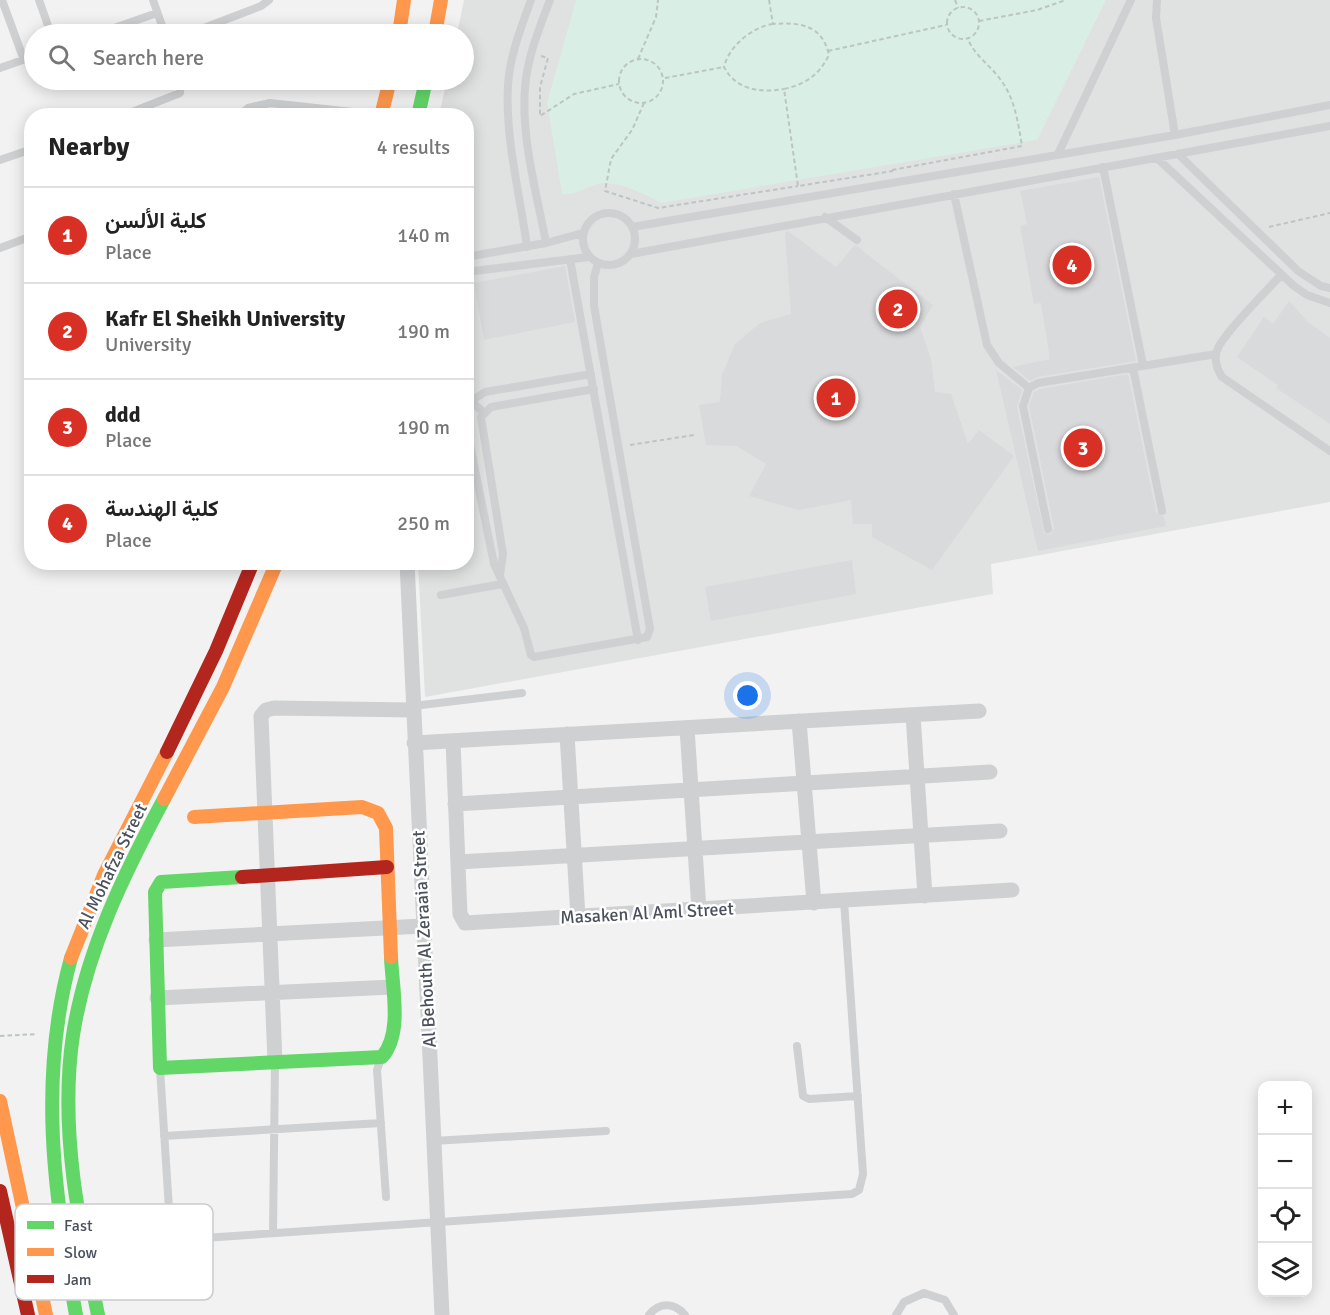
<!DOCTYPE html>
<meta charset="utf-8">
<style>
body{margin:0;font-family:Signika,Vazirmatn,sans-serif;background:#f2f2f2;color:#222}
.controls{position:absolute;right:18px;bottom:18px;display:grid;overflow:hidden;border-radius:12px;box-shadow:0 3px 15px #0003}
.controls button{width:54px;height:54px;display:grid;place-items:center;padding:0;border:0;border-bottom:2px solid #e0e0e0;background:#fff;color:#222;font:30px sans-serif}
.you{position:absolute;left:748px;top:696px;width:21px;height:21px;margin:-15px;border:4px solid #fff;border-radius:50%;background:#1a73e8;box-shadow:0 0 0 9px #1a73e833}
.badge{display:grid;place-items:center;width:39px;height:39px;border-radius:50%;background:#d93025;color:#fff;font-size:20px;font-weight:700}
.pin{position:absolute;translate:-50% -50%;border:3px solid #fff;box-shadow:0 2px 6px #0006}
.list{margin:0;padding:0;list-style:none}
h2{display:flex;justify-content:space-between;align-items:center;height:78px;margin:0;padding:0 24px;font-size:26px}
h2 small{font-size:20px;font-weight:400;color:#767676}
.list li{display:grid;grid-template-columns:39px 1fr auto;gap:18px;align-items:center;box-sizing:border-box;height:96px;padding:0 24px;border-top:2px solid #e0e0e0}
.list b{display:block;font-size:22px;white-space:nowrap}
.list p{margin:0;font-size:20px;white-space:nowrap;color:#767676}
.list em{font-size:20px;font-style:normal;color:#767676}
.icon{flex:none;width:33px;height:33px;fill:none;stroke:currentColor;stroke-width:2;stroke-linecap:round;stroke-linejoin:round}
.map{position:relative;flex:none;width:1330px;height:1315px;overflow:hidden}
.search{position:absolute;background:#fff;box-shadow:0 3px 15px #0003;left:24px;top:24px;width:450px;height:66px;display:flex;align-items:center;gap:15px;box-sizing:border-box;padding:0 21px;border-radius:33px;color:#767676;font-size:22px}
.panel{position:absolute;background:#fff;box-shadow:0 3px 15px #0003;left:24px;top:108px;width:450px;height:462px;border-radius:24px}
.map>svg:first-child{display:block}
</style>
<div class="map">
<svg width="1330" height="1315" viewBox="0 0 1330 1315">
<rect width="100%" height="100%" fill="#f2f2f2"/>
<!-- education -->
<path fill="#e0e1e1" d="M464 0H1330V502L991 564 993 594 425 697 418 563 466 562V116L439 115 447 80H464V34H457Z"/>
<!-- green -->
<path fill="#d9eee4" d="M576 0H1106L1037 140 661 203C644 194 619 180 598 184 586 187 575 196 562 194L547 103Z"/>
<!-- building -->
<path fill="#d9dadc" d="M1099 177 1136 361 1037 377 1030 381 1013 367 1050 359 1041 303 1034 304 1020 226 1027 224 1020 191Z
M788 231 836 267 855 245 933 305 920 327 931 359 935 392 951 394 968 444 979 430 1014 456 932 570 872 537V524H853L851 500 799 510 749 496 766 464 737 446 706 445 699 405 720 402 722 375 735 344 760 323 791 314 785 232Z
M565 266 575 322 484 340 474 283Z
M1289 301 1309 323 1330 338V424L1276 388 1278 385 1237 357 1264 317 1273 324Z
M996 370 1022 390 1017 407 1044 533 1051 534 1054 528 1029 406 1034 392 1040 389 1128 374 1156 512 1164 517 1166 526 1038 551Z
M852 560 856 594 711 621 705 587Z"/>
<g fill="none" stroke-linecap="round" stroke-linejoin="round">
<!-- path -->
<path stroke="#bcc5c4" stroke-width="2" stroke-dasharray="4.5 3" stroke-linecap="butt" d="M769 0 773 24C801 22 822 25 829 55 819 75 806 84 784 89L798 186 893 171
M955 0 958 8
M947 23a16 16 0 1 1 32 0a16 16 0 1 1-32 0Z
M979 21 1037 10 1066 0
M773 24C752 27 729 46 724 67 736 90 760 93 784 89
M828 51 946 25
M541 56 548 58 540 87V116L574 94 619 84
M619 81a22 22 0 1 1 44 0a22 22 0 1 1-44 0Z
M638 59 656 17 658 0
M665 78 724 67
M644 103 632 130 611 159 605 191 658 208 798 186
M892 170 1022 146C1018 123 1015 98 1000 79 990 65 974 55 968 39
M1269 227 1330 213
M630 445 694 435
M0 1036 37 1034"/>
<!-- lane -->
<path stroke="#ced0d2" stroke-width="8" d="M2 0 24 60
M39 0 51 34
M153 0 165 34
M1157 0 1156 18 1175 135
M97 34 157 13
M188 34 261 6 269 0
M0 68 34 56
M122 116 180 93 181 80
M238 116 248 108 270 103 380 115
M1058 154 1131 0
M1178 154 1298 271 1321 286 1330 288
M1157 158 1294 286 1307 295 1330 303
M0 160 32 149
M1103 167 1143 365
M954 194 987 345 999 363 1029 388
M583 239a26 26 0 1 1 52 0a26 26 0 1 1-52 0Z
M825 217 857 240
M632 227 1175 135 1330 105
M546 243C537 194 521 139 525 88 527 58 539 29 550 0
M527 247C520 195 505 138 508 85 510 55 521 28 531 0
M0 248 32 236
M631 254 1330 126
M466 257 546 243 583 233
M570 259 638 640
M466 272 589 257
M1281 275C1264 294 1231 325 1219 346 1213 356 1216 368 1222 377L1330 451
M1133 368 1162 511
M466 375 471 401 483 412
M466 411 471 401 485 392 591 374
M466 425 494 564 524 628 531 655 534 657 647 637 650 629 594 306V277L598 263
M1048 529 1023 406 1029 388 1038 383 1216 354
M500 575 503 554 481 417 491 407 594 389
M441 595 502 584
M413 706 522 693
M797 1046 803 1096 809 1099 858 1096
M381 1059 377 1070 386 1197
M160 1069 171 1240
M164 1136 381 1123
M433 1141 606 1131
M273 1232 275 1063
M86 1246 852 1194 859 1190 863 1174 844 901
M649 1315C659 1302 674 1302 685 1315
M896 1315 904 1302 924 1293 945 1300 954 1315"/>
<!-- street -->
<path stroke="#ced0d2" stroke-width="15" d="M407 562 442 1315
M913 715 925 896
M799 721 814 903
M687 728 699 910
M567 734 578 917
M453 741 460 914 465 923 1012 890
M414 743 979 711
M455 804 990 772
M458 862 1000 831
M156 940 423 926
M157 998 392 987
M275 1062 261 716 266 710 274 708 413 710"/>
<!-- fast -->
<path stroke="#63d668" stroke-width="14" d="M418 116 426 80
M242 877 161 882 155 892 160 1068 382 1057C403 1033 392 987 391 957
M71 958C38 1078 54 1195 76 1315
M98 1315C79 1224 59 1128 73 1035 86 951 124 874 164 799"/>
<!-- slow -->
<path stroke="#ff974d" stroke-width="14" d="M399 34 404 0
M435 34 441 0
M381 116 390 80
M164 799 223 687 277 562
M194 817 362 807 378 813 386 828 391 957
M71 958 104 875 167 752
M0 1101 46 1315"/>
<!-- jam -->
<path stroke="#b3261e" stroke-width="14" d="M167 752 216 651 253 562
M242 877 387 867
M0 1191 28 1315"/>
</g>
<g text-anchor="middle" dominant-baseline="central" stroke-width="5" stroke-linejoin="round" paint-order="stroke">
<!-- street labels -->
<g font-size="18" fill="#4b515c" stroke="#fff">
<text transform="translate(112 866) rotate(-64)">Al Mohafza Street</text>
<text transform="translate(647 913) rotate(-3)">Masaken Al Aml Street</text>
<text transform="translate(424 939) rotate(-93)">Al Behouth Al Zeraaia Street</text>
</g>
</g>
<!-- legend -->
<rect x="15" y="1204" width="198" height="96" rx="9" fill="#fff" stroke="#c9cbce" stroke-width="1.5"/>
<rect x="27" y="1221" width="27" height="8" fill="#63d668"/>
<rect x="27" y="1248" width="27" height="8" fill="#ff974d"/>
<rect x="27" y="1275" width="27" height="8" fill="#b3261e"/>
<g font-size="16" fill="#4b515c">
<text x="64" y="1231">Fast</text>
<text x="64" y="1258">Slow</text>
<text x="64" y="1285">Jam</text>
</g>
</svg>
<div class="controls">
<button>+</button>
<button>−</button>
<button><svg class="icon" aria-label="locate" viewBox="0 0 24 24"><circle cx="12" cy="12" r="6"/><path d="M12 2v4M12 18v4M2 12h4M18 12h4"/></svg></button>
<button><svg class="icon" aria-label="layers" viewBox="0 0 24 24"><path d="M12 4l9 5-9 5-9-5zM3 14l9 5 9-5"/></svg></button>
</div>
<div class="you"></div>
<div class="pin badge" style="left:836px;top:398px">1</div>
<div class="pin badge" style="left:898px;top:309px">2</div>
<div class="pin badge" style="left:1083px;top:448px">3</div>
<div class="pin badge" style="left:1072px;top:265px">4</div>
<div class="search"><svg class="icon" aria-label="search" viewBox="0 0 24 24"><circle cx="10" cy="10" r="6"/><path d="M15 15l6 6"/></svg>Search here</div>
<section class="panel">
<h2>Nearby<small>4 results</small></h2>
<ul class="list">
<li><span class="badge">1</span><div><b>كلية الألسن</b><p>Place</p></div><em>140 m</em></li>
<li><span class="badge">2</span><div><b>Kafr El Sheikh University</b><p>University</p></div><em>190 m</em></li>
<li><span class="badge">3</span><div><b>ddd</b><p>Place</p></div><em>190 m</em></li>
<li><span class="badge">4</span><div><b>كلية الهندسة</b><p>Place</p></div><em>250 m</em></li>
</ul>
</section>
</div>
